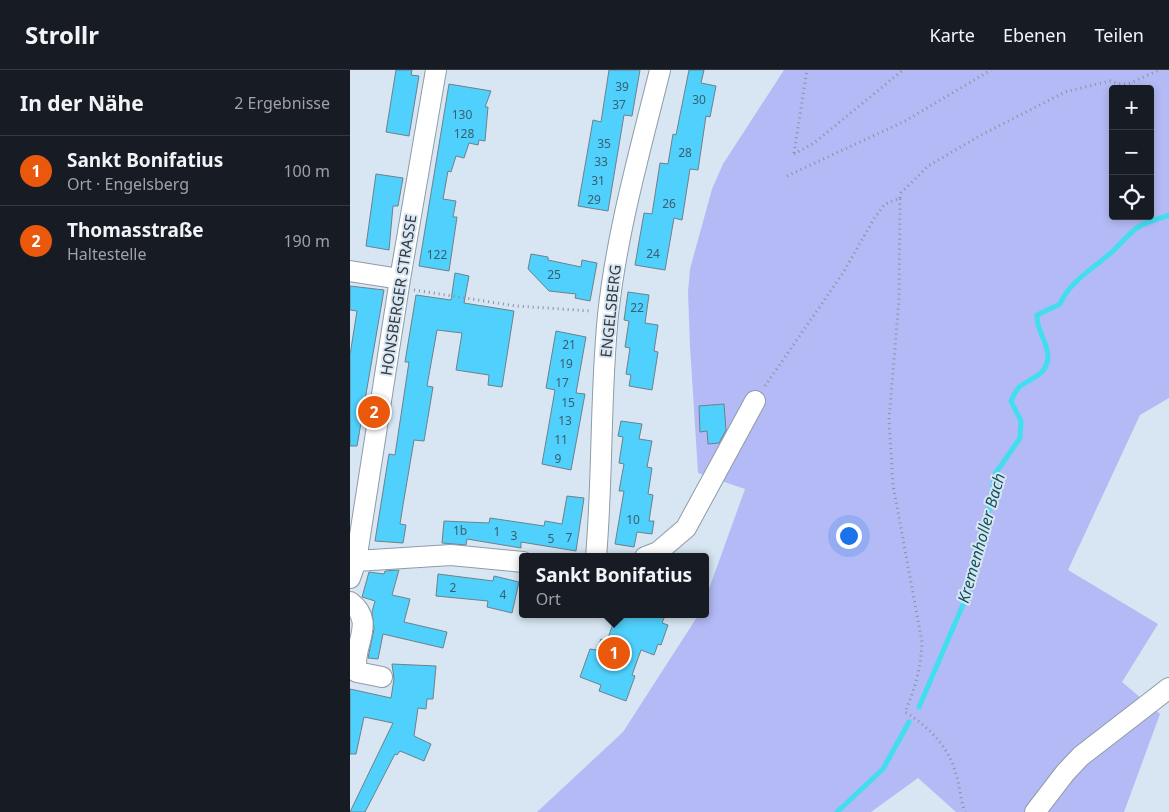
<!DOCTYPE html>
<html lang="de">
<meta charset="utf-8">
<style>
body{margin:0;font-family:"Noto Sans",sans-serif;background:#242831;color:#f1f3f6}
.controls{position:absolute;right:15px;top:15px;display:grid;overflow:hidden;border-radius:5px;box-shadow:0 2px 8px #0003}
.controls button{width:45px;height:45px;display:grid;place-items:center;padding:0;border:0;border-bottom:1px solid #363941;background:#171b24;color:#f1f3f6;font:25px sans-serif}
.you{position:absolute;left:498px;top:465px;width:18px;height:18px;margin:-12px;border:4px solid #fff;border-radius:50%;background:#1a73e8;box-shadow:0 0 0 8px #1a73e833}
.badge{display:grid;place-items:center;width:32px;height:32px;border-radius:50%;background:#ea580c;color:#fff;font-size:16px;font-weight:700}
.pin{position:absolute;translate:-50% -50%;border:2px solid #fff;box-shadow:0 1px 5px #0006}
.popup{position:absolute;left:169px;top:483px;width:190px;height:65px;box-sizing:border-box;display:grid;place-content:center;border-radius:5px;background:#171b24;filter:drop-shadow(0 1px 4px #0005);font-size:16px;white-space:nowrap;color:#9ea1a6}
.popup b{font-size:19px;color:#f1f3f6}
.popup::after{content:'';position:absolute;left:50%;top:100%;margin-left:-10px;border:10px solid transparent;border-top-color:#171b24}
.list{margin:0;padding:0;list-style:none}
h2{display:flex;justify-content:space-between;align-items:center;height:65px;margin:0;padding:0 20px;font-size:21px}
h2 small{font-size:16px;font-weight:400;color:#9ea1a6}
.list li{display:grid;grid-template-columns:32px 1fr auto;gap:15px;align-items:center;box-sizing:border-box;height:70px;padding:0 20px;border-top:1px solid #363941}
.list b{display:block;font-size:19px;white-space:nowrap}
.list p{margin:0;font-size:16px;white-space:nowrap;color:#9ea1a6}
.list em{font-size:16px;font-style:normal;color:#9ea1a6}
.icon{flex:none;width:28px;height:28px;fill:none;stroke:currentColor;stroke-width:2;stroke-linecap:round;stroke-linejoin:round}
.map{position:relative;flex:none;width:819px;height:742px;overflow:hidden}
header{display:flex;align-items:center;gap:30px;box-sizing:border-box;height:70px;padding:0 25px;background:#171b24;border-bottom:1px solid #363941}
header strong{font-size:24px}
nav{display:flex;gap:28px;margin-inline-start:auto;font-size:18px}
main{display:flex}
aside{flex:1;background:#171b24}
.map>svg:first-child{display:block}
</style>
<header>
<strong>Strollr</strong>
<nav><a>Karte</a><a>Ebenen</a><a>Teilen</a></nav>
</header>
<main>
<aside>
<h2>In der Nähe<small>2 Ergebnisse</small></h2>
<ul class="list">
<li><span class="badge">1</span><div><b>Sankt Bonifatius</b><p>Ort · Engelsberg</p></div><em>100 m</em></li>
<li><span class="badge">2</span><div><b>Thomasstraße</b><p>Haltestelle</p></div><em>190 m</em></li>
</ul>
</aside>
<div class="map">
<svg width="819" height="742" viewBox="0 0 819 742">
<rect width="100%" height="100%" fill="#d7e6f2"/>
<!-- green -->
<path fill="#b4baf5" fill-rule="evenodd" d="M434 0H819V328L790 345 718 500 808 554 772 612 810 644 774 742H606L568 708 521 742H187L273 662 349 544H355V530L395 419 348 403 340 276 338 222 340 199 362 119 373 94ZM763 19H800V146H763Z"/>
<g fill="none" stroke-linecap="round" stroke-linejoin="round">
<!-- stream -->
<path stroke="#42ddef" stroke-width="5" d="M569 637 615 530 635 462 645 404 670 368 671 351 661 331C664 325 666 318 672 315 684 307 697 304 698 287 698 272 686 260 687 245L710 234C721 208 749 196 767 177 775 169 780 162 790 156 799 151 809 149 819 145
M487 742 533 699 559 652"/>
</g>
<!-- building -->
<path fill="#50d0fc" stroke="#6f8188" d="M46 0H62L61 5 69 6 59 66 36 62Z
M259 0H290L282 46 274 45 258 141 228 136 243 50 251 52Z
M339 0H354L351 13 366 16 360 47 356 46 348 100 340 99 332 150 324 148 315 200 285 195 294 143 302 144 310 93 318 94 323 64 326 65Z
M99 14 141 21 135 37H138L135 71 129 70 128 75 119 73 114 88 106 86 101 102 98 101 93 129 106 131 103 147H107L99 201 69 196Z
M26 104 53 108 48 136H43L39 180 16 176Z
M181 184 198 187V190L231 197 232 190 247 193 240 231 225 228 226 224 199 221 178 199Z
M105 203 119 206 114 233 164 241 152 317 138 315 139 305 106 300 112 263 87 260 77 316 83 317 74 371 64 370 53 435 50 454 56 455 53 473 25 471 39 384 45 385 59 292H55L66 225 101 230Z
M0 216 34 220 7 376H0V285L7 241 0 240Z
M278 222 299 225 295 253 308 255 304 281 308 282 302 320 279 316 281 305 276 304 280 278 275 277 279 251 274 250Z
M206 261 236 267 226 323 235 324 221 400 192 394 205 320 196 318Z
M374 334 376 360 369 373 358 374 357 361 350 362 349 336Z
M271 351 292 354 289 369 302 371 297 397 302 398 298 424 303 425 299 451H304L302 464 287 462 284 477 265 474 274 421H269L274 394 269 393 273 367 268 366Z
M217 426 234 428 226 481 171 472V478L117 469 116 475 92 473 94 451 139 453 140 448 194 456 195 451 212 454Z
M49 500 42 525 60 529 54 552 97 562 93 578 33 564 28 589 18 588 24 559 22 542 25 531 12 527 19 502 34 504 35 501Z
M88 504 143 511 144 506 169 512 162 543 137 537 138 531 86 526Z
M274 544H302L314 548 312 553 318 555 311 575 308 574 304 585 291 580 282 605 285 606 276 631 249 621 251 615 230 607 240 579 247 580 251 569 257 571 265 548 272 550Z
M42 594 86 596 83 629H77L76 639 68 638 64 666 81 674 74 691 50 681 47 685 45 684 15 742H0L43 653 14 647 6 684H0V619L41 628 44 609Z"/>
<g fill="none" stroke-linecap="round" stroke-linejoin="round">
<!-- minor casing -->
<g stroke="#8e9ca7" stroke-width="22">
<path id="minor" d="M0 201 50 209
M246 487C253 406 250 325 258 245 267 161 290 81 310 0
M295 487 308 482 336 458 405 331
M6 491 101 485 173 492
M0 508 6 491 50 209 86 0
M0 532C28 553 0 577 7 602L32 607
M685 742 715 703 731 686 819 618"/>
</g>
<!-- path -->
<path stroke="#88929b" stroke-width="3" stroke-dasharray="1 4" stroke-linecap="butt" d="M444 83 457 0
M444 84 464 73 553 0
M437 106 555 51 641 0
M550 128 551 123 578 96 633 64 715 22 760 11 769 14H778L809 0
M64 220 166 236 241 241
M415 316 493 203 525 147 535 134 550 128 549 229 539 350 543 415 572 572C571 598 565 619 555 642 578 656 599 677 606 704 610 716 610 729 615 742"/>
<!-- minor -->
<use href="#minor" stroke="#fff" stroke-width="20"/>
</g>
<g text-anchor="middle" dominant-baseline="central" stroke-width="4" stroke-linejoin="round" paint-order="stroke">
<!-- number labels -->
<g font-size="12" fill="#3b5f6e">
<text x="272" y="16">39</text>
<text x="349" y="29">30</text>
<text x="269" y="34">37</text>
<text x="112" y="44">130</text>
<text x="114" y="63">128</text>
<text x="254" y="73">35</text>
<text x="335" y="82">28</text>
<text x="251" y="91">33</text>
<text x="248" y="110">31</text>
<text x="244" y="129">29</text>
<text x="319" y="133">26</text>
<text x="303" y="183">24</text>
<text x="87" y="184">122</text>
<text x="204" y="204">25</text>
<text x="287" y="237">22</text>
<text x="219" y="274">21</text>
<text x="216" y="293">19</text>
<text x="212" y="312">17</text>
<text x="218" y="332">15</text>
<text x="215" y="350">13</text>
<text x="211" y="369">11</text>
<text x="208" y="388">9</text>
<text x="283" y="449">10</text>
<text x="110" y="460">1b</text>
<text x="147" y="461">1</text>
<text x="164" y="465">3</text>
<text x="219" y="467">7</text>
<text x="201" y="468">5</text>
<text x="103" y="517">2</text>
<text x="153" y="524">4</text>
</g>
<!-- street labels -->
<g font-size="15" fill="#34393e" stroke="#d7e6f2">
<text transform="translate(48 225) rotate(-81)">HONSBERGER STRASSE</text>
<text transform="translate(260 241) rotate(-84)">ENGELSBERG</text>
</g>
<!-- water labels -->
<g font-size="16" font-style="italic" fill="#12525a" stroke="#d7e6f2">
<text transform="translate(631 468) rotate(-74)">Kremenholler Bach</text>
</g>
</g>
</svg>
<div class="controls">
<button>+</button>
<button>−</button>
<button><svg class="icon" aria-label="locate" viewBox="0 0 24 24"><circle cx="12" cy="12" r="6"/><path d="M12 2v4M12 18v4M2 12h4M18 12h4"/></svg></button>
</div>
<div class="you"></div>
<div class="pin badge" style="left:264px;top:583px">1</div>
<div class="popup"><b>Sankt Bonifatius</b>Ort</div>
<div class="pin badge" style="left:24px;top:342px">2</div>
</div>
</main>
